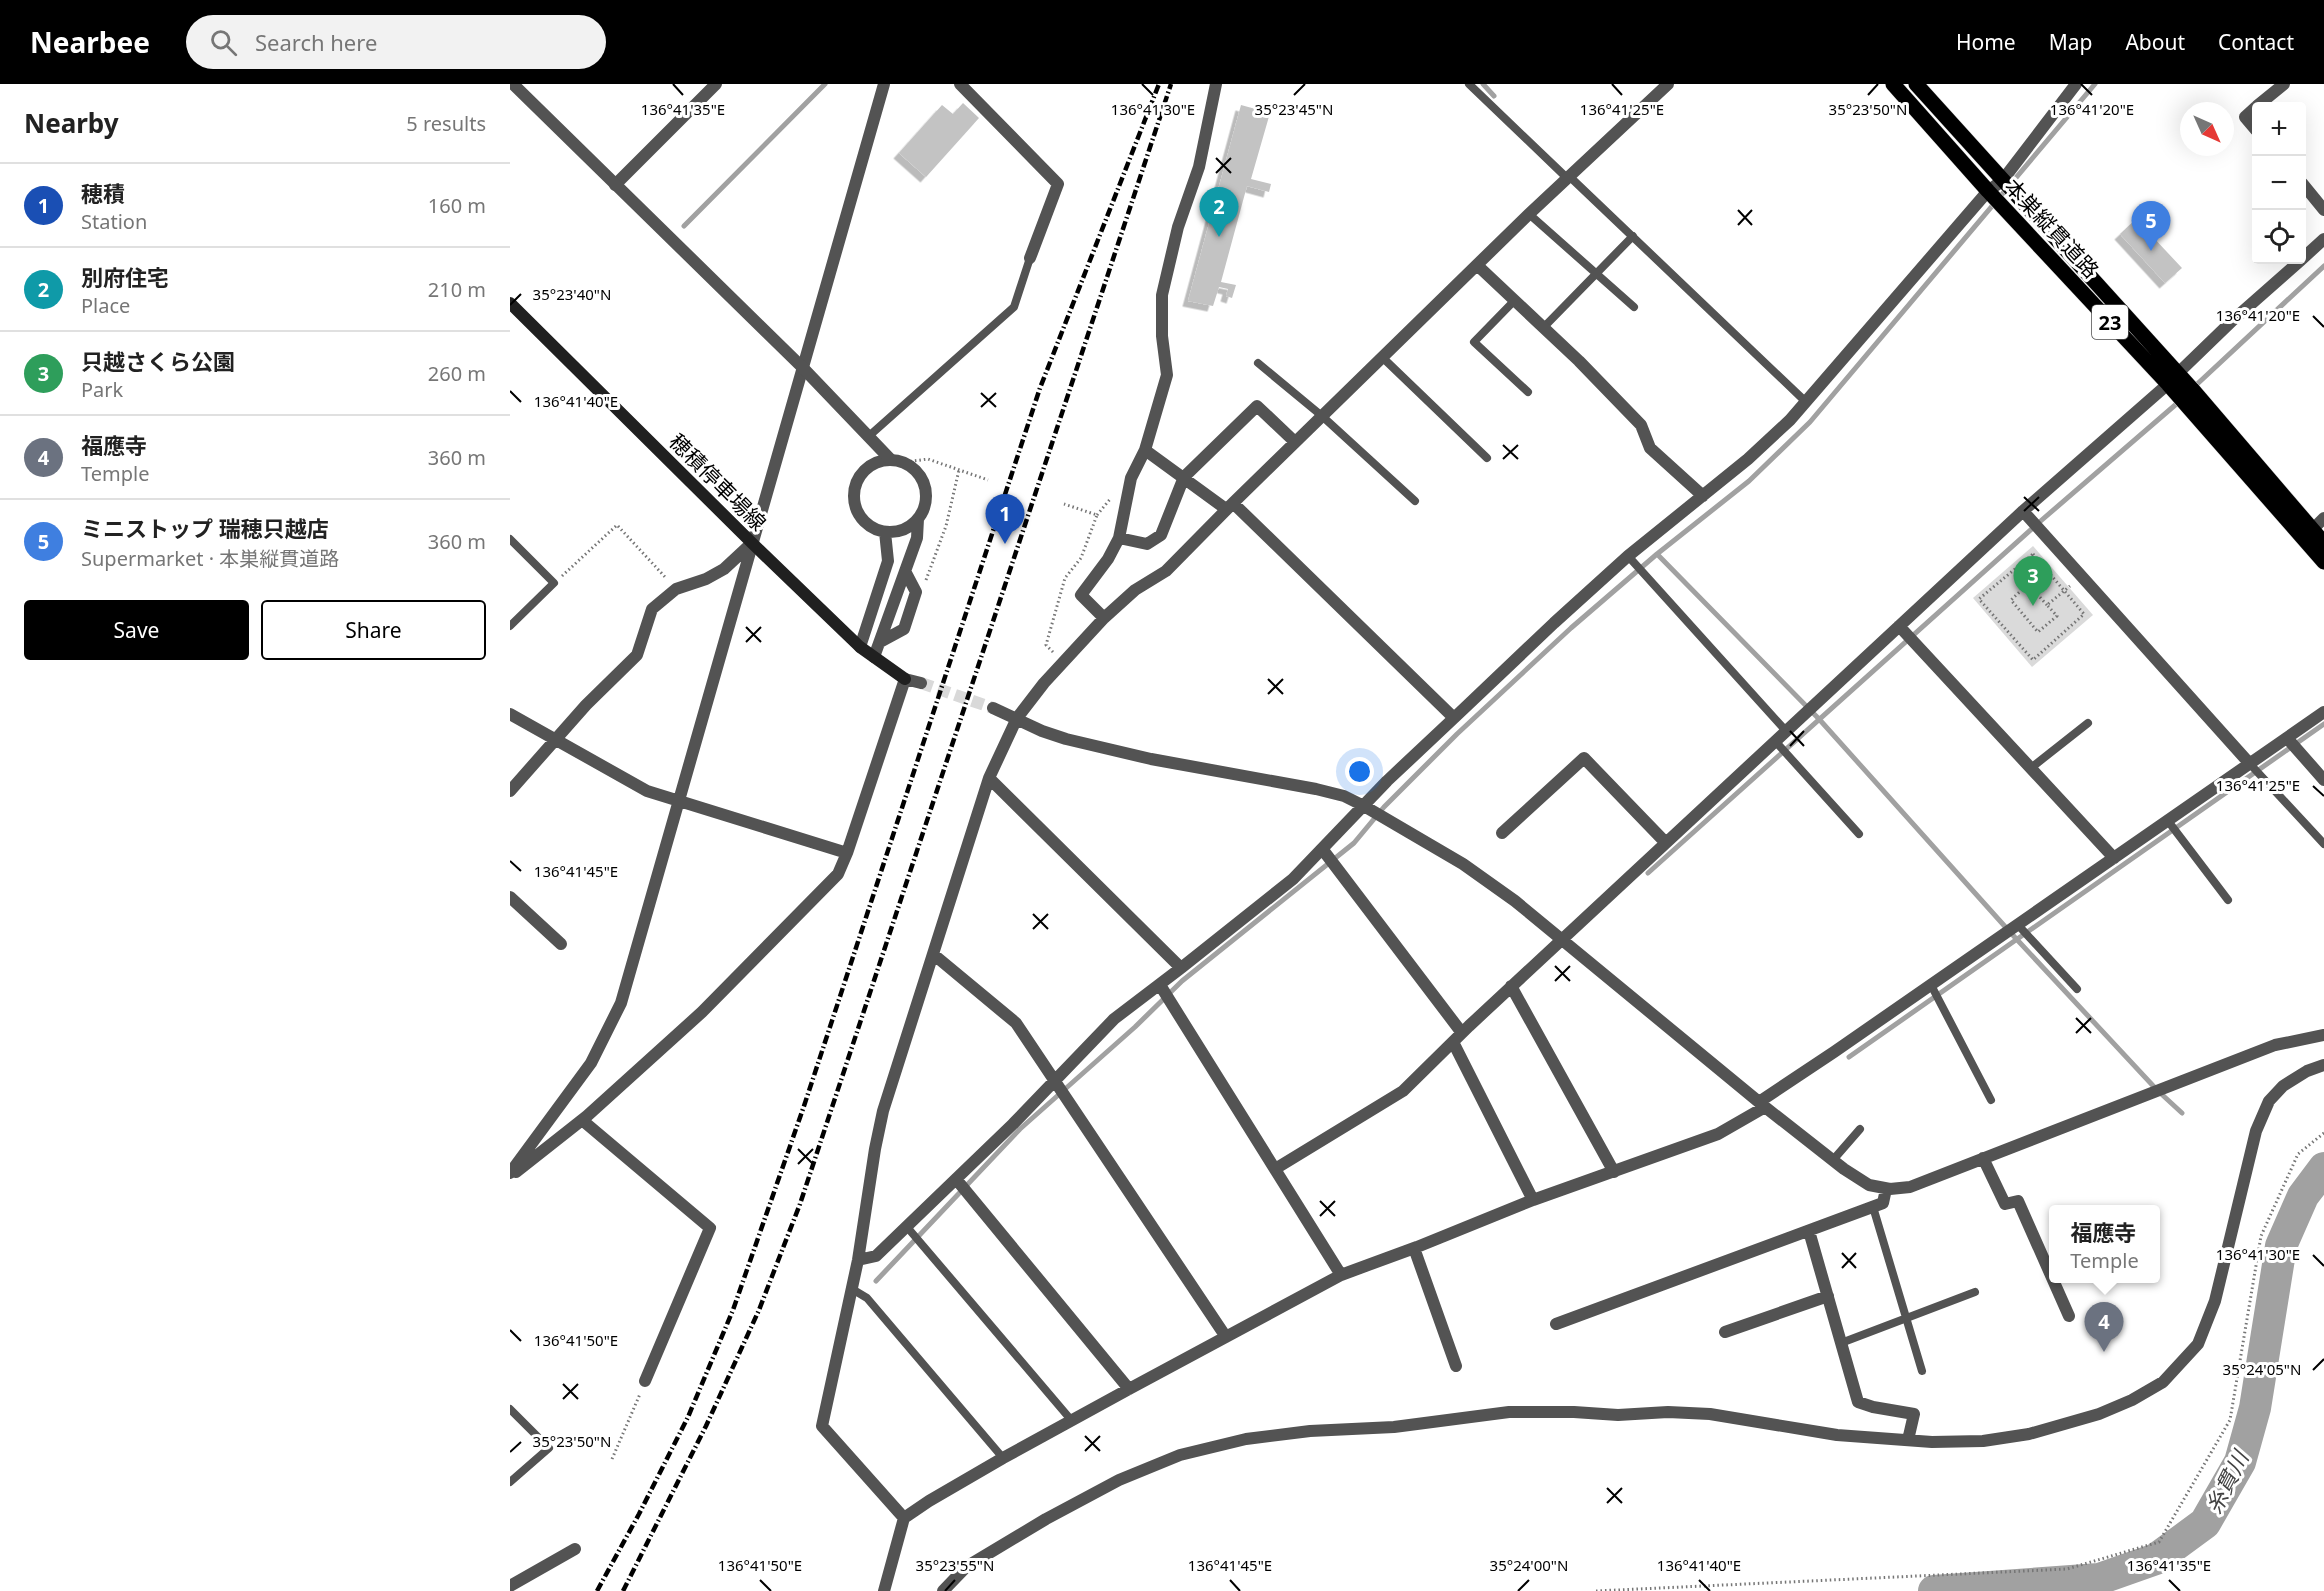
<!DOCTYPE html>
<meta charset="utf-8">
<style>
body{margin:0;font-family:"Noto Sans","Noto Sans JP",sans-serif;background:#f2f2f2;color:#222}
.controls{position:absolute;right:18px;top:18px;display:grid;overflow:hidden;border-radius:6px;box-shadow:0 6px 24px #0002}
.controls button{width:54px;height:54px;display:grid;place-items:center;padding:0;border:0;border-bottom:2px solid #e0e0e0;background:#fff;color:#222;font:30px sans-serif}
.compass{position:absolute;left:1670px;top:18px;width:54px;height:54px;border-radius:50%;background:#fff;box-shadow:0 6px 24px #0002;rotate:135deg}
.you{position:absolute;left:850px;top:688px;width:21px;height:21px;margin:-15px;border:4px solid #fff;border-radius:50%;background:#1a73e8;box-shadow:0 0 0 9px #1a73e833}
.badge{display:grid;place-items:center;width:39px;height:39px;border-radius:50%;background:#000;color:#fff;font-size:20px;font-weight:700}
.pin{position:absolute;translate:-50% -50px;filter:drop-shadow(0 2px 3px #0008)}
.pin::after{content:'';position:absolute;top:32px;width:21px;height:18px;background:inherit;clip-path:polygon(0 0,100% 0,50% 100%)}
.popup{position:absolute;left:1539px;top:1121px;width:111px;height:78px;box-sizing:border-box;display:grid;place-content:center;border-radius:6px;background:#fff;filter:drop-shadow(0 2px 4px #0005);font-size:20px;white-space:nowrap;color:#767676}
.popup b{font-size:22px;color:#222}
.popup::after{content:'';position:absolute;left:50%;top:100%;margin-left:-12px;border:12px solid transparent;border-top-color:#fff}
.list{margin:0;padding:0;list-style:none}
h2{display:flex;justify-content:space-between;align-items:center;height:78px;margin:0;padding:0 24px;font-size:26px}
h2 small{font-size:20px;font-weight:400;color:#767676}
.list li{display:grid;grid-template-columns:39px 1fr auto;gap:18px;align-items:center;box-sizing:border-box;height:84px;padding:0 24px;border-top:2px solid #e0e0e0}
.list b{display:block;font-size:22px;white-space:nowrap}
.list p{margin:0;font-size:20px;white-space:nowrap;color:#767676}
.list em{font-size:20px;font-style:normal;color:#767676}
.actions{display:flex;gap:12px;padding:18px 24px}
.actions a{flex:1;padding:14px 0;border:2px solid #000;border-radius:6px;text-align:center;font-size:21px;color:#000}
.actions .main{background:#000;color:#fff}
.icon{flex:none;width:33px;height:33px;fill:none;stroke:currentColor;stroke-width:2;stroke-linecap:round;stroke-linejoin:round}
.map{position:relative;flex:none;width:1814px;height:1507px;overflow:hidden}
header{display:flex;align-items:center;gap:36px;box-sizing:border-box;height:84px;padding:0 30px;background:#000;color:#fff}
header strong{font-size:28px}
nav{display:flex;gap:33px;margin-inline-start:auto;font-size:21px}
.search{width:420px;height:54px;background:#f2f2f2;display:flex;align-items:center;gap:15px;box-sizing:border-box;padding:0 21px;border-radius:33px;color:#767676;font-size:22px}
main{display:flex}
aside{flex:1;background:#fff}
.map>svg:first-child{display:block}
</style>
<header>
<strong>Nearbee</strong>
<div class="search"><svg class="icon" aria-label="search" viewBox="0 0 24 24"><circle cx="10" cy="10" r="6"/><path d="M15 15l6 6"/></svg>Search here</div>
<nav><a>Home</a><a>Map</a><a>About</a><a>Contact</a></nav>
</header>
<main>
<aside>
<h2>Nearby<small>5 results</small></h2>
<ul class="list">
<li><span class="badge" style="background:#1a4fb4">1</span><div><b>穂積</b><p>Station</p></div><em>160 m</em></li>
<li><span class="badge" style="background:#0f9aa8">2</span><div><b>別府住宅</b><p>Place</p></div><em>210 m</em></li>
<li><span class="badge" style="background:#2e9e5b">3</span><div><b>只越さくら公園</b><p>Park</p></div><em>260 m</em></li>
<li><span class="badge" style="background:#6b7280">4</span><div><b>福應寺</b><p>Temple</p></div><em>360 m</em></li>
<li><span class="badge" style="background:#3f7fe0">5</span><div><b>ミニストップ 瑞穂只越店</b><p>Supermarket · 本巣縦貫道路</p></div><em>360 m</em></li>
</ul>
<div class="actions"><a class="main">Save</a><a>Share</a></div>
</aside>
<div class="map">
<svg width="1814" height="1507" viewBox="0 0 1814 1507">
<defs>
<filter id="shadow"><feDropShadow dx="-5.5" dy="5.5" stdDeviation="0" flood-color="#0004"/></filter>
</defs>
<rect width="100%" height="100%" fill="#fff"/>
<!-- green -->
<path fill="#dadada" d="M1523 462 1583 531 1522 583 1463 514Z"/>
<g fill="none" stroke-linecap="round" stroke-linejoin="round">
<!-- stream -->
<path stroke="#a1a1a1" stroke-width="5" d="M973 0 984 12
M174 142 315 0
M1684 303 1814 182
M1147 470 1309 635 1499 847 1647 1006 1672 1029
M1138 789 1526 441 1671 316
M1339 973 1814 640
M366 1197 510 1045 625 943 672 897 844 759 874 723 947 650 1061 544 1147 470 1239 397 1300 338 1585 0"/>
<!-- river -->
<path stroke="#a1a1a1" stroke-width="32" d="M1424 1507 1589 1495 1646 1475 1695 1439 1730 1378 1745 1324 1771 1162 1793 1112 1814 1084"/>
</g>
<!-- building -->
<path fill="#c3c3c3" filter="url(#shadow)" d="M453 19 469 34 416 93 389 69 432 21 443 30Z
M731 21 760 29 741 95 761 100 759 108 737 102 711 198 726 201 722 214 716 212 718 205 709 203 703 222 678 217Z
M1626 135 1672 184 1655 199 1610 150Z"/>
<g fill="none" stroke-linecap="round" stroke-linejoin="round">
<!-- minor-tunnel -->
<path stroke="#d9d9d9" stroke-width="12" stroke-dasharray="12 6" stroke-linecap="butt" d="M411 599 483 624"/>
<!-- primary casing -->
<g stroke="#dbdbdb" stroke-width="16">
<path id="primary" d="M1383 0 1478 107 1658 300 1814 478
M1406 0 1682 305 1814 459"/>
</g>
<!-- path -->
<path stroke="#757575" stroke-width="3" stroke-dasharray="1.5 3" stroke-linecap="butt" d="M396 378 418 375 478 396
M587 431 601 414
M1523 470 1574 530 1523 576 1469 515Z
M52 492 107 441 156 494
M416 496 436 442 449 386
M1537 521 1518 500 1501 516 1528 548 1547 532 1537 521 1560 502
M543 568 536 561 555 494 571 474 587 431 554 420
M102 1375 130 1310
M1086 1507 1557 1485 1649 1458 1720 1336 1751 1152 1788 1070 1814 1049"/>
<!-- service -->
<path stroke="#535353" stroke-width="8" d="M959 0 1057 94
M1059 92 1296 318
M1019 130 1124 223
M1004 217 964 258 1018 308
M1033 244 1123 152
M872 273 977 374
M748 279 812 332 905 417
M359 352 504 223 520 174
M0 455 44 499 0 542
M1118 472 1276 647
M1265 657 1349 750
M1740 680 1814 760
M1521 684 1578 639
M1658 737 1718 816
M1508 841 1567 905
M1421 901 1481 1016
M1323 1076 1350 1045
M1363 1123 1412 1287
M397 1143 562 1337
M342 1205 357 1214 493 1374
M1331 1259 1465 1208
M0 1325 39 1364 0 1398"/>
<!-- minor -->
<path stroke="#535353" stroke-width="12" d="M450 0 548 100 520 174
M1747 22 1774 0
M1746 23 1735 33 1746 46
M1792 99 1814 126
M105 101 206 0
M967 181 1069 277 1131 341 1140 364 1193 412
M635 366 716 425
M344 412a36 36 0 1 1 72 0a36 36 0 1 1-72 0Z
M1513 427 1740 680
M1798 450 1814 434
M609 454 637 460 651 451 674 393 747 322 785 358
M594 534 571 511 598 475 609 454 621 394 635 366 657 291 652 252V211L668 143 689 83 706 0
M1389 542 1604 774
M370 558 394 545 406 508 395 487
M350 563 378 477 375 448
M364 573 407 454 408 435
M483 624 532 647 556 655 641 675 806 705 834 712 854 722 953 780 1005 817 1255 1023 1334 1085 1359 1101 1380 1105 1400 1103 1765 961 1814 951
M0 630 137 707 337 769 395 595 411 599
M944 634 1044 539 1118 472 1238 375 1280 336 1478 107 1492 97 1566 0
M1777 654 1814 696
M0 707 76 621 127 571 142 525 166 505 196 495 214 485 242 459
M992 749 1074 674 1156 759
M813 766 952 949
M0 813 51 860
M423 870 506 939 716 1253
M671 884 479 694 507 634 534 599 594 534 625 506 656 487 723 419 1019 130 1158 0
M650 901 831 1191
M1001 902 1104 1088
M943 958 1023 1116
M1249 1018 1324 968 1814 628
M72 1036 200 1144 135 1297
M1473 1074 1495 1120 1508 1117 1559 1232
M765 1085 893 1007 959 942 1513 427 1658 300
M6 1088 77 1032 192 928 328 790 337 769
M0 1089 81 979 111 919 374 0
M446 1095 619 1305
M1299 1147 1348 1318 1363 1323 1404 1330 1398 1356
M904 1164 946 1282
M348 1176 366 1172 503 1040 604 935 671 884 783 795 877 697 944 634 723 419
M1046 1240 1373 1119 1376 1105
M1215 1248 1318 1212
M394 1434 312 1342 348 1176 365 1065 373 1027 479 694
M0 1502 65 1465
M374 1507 394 1434 419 1417 493 1374 619 1305 831 1191 907 1163 1023 1116 1208 1050 1255 1023
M433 1507 456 1483 536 1435 609 1396 670 1371 736 1355 800 1347 884 1343 999 1328H1064L1108 1331 1158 1328 1200 1330 1327 1351 1422 1358 1473 1357 1519 1350 1589 1330 1622 1316 1653 1298 1688 1260 1705 1217 1746 1047 1759 1017 1773 1002 1797 987 1814 981"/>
<!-- tertiary -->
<path stroke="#535353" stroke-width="12" d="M3 0 293 284 381 376
M1792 175 1814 155
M1663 294 1723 236 1791 176"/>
<!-- secondary -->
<path stroke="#202020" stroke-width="12" d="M0 219 242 459 350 563 395 595"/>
<!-- primary -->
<use href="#primary" stroke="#000" stroke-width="15"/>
<!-- rail -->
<path stroke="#000" stroke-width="4.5" stroke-dasharray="9 3 1.5 3" stroke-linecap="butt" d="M87 1507 129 1430 178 1333 223 1226 294 1022 530 304 649 0
M113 1507 196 1342 249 1226 290 1120 661 0"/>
</g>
<!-- ticks -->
<path fill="none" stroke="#000" stroke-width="2" d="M163 0 173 11M632 0 643 11M1102 0 1112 11M1571 0 1582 11M784 11 795 0M1358 11 1368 0M706 74 721 89M706 89 721 74M1228 126 1242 141M1228 141 1242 126M0 221 11 210M1803 232 1814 243M0 307 11 318M471 309 486 323M471 323 486 309M993 361 1008 375M993 375 1008 361M1514 413 1529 427M1514 427 1529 413M236 543 251 558M236 558 251 543M758 595 773 610M758 610 773 595M1280 647 1294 662M1280 662 1294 647M1803 702 1814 712M0 777 11 787M523 830 538 845M523 845 538 830M1045 882 1060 897M1045 897 1060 882M1566 934 1581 949M1566 949 1581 934M288 1065 303 1080M288 1080 303 1065M810 1117 825 1132M810 1132 825 1117M1332 1169 1346 1184M1803 1171 1814 1182M1332 1184 1346 1169M0 1246 11 1257M1803 1286 1814 1275M53 1300 68 1315M53 1315 68 1300M575 1352 590 1367M575 1367 590 1352M0 1368 11 1358M1097 1404 1112 1419M1097 1419 1112 1404M250 1496 261 1507M720 1496 730 1507M1189 1496 1200 1507M1659 1496 1670 1507M435 1507 445 1496M1008 1507 1019 1496"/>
<g text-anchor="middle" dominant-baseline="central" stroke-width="6" stroke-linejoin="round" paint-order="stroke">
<!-- shield labels -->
<rect fill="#fff" stroke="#4c4c4c" stroke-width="1.5" x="1582" y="221" width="36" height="34" rx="4.5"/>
<g font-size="20" font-weight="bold" fill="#000">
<text x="1600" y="238">23</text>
</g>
<!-- street labels -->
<g font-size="21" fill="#000" stroke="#fff">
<text transform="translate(1542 144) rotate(47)">本巣縦貫道路</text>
<text transform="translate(208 398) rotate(45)">穂積停車場線</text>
</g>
<!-- water labels -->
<g font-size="22" font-style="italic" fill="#424242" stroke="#fff">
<text transform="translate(1716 1398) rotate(-63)">糸貫川</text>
</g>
</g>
<g font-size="15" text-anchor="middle" fill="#000" stroke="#fff" stroke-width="6" stroke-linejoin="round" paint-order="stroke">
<text x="1582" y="31">136°41'20"E</text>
<text x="173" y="31">136°41'35"E</text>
<text x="643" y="31">136°41'30"E</text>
<text x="784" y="31">35°23'45"N</text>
<text x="1112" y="31">136°41'25"E</text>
<text x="1358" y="31">35°23'50"N</text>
<text x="62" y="216">35°23'40"N</text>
<text x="1748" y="237">136°41'20"E</text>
<text x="66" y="323">136°41'40"E</text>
<text x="1748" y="707">136°41'25"E</text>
<text x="66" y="793">136°41'45"E</text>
<text x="1748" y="1176">136°41'30"E</text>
<text x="66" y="1262">136°41'50"E</text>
<text x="1752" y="1291">35°24'05"N</text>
<text x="62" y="1363">35°23'50"N</text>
<text x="445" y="1487">35°23'55"N</text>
<text x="1019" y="1487">35°24'00"N</text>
<text x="250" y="1487">136°41'50"E</text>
<text x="720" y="1487">136°41'45"E</text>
<text x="1189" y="1487">136°41'40"E</text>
<text x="1659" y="1487">136°41'35"E</text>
</g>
</svg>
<div class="controls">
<button>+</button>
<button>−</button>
<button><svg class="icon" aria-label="locate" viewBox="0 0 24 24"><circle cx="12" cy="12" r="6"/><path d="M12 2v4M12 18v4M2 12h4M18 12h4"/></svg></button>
</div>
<svg class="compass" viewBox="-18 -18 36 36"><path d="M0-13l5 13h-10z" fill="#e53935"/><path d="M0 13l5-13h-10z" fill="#767676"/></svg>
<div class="you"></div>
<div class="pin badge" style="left:495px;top:460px;background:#1a4fb4">1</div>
<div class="pin badge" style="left:709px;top:153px;background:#0f9aa8">2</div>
<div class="pin badge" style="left:1523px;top:522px;background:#2e9e5b">3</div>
<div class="pin badge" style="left:1594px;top:1268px;background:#6b7280">4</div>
<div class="popup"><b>福應寺</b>Temple</div>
<div class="pin badge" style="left:1641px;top:167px;background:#3f7fe0">5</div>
</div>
</main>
